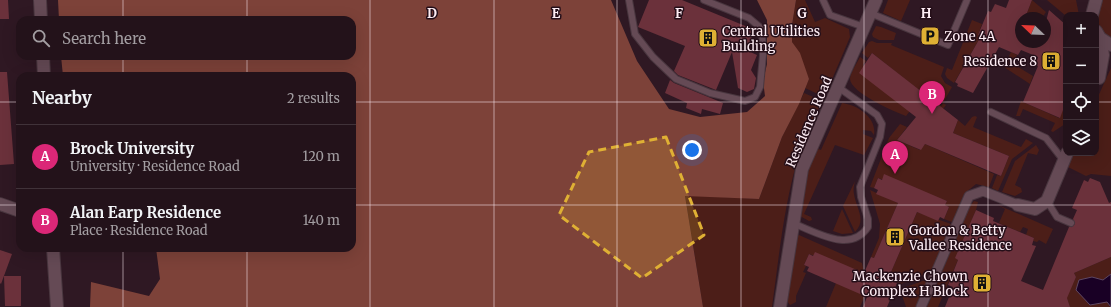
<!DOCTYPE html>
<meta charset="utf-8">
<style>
body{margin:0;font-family:Merriweather,serif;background:#2b1b23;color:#f1f3f6}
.controls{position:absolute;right:12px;top:12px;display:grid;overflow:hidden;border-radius:8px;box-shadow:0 4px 16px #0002}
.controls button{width:36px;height:36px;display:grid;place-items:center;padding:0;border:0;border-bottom:1px solid #403239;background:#23121a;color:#f1f3f6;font:20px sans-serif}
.compass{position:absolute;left:1015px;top:12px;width:36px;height:36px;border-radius:50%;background:#23121a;box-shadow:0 4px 16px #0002;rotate:293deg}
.you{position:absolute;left:692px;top:150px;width:14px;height:14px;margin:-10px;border:3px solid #fff;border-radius:50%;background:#1a73e8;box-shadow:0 0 0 6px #1a73e833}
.badge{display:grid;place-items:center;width:26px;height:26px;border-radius:50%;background:#db2777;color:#fff;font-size:13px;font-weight:700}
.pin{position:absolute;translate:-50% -33px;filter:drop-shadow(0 1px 2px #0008)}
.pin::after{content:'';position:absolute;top:21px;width:14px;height:12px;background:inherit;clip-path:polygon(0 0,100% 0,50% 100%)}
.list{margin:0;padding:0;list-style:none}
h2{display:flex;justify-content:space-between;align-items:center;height:52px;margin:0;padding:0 16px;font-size:17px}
h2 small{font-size:13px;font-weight:400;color:#a39ea2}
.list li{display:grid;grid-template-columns:26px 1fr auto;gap:12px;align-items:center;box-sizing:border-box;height:64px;padding:0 16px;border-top:1px solid #403239}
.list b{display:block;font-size:15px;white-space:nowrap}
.list p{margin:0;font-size:13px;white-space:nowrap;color:#a39ea2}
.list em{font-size:13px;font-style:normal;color:#a39ea2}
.icon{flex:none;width:22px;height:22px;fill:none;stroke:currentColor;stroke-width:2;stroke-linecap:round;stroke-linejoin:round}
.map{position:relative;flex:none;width:1111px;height:307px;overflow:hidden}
.search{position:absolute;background:#23121a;box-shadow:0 4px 16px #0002;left:16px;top:16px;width:340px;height:44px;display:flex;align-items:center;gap:10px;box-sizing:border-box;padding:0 14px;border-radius:12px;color:#a39ea2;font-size:15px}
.panel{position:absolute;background:#23121a;box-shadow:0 4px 16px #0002;left:16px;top:72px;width:340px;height:180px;border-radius:12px}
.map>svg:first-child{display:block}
</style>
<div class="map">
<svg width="1111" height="307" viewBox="0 0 1111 307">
<rect width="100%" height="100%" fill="#2f1823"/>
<!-- green -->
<path fill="#4c1e18" d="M796 0H805L815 22 825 18 849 29 850 37 830 84 820 95 805 88 809 79 792 42V25Z
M888 0H910L901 21 883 13Z
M1032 0 1046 12 1042 18H1025Z
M1047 0H1076L1079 15 1066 16Z
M1103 0H1111V40C1097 30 1094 15 1103 0Z
M972 20 982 24 978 35 981 36 954 83 947 78 945 74 947 68 952 70Z
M876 26 881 27 896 33 894 40H879L873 37 872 34Z
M872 41 877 43H892L891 45 944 67 941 76 945 83 952 87 943 103 940 101 939 103 941 106 943 103 946 105 943 109 872 53 868 58 862 53 869 42Z
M1011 52 1017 55 1013 64 1033 76 1030 84 1004 67Z
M860 57 866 61 863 65 910 111 906 116C895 112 851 93 850 79 850 73 857 63 860 57Z
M1111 68V176L1091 174 1086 176 1068 167 1074 153H1096V101Z
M804 93 818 99 821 104C813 121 805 137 799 154 784 204 779 256 772 307H703L685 195 759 199 782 137Z
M1021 101 1059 118 1066 102 1065 124 1053 132 1051 131 1055 123 1023 109 1020 116H1016Z
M842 103C858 105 877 118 874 135L871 131 863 130V134L873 138 864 155 835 145 804 214 811 217 812 220 809 221 800 216 806 177 816 148 834 108 836 106 818 149 821 150Z
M975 116 977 117 973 127 1021 147 1026 139 1033 143 1012 159 998 191 992 188 997 175 1001 176 1009 156 953 133 958 120 965 126 972 117Z
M900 124 907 127 897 140 920 150 925 144 994 174 989 187 976 184 964 194 952 222 944 219 949 207 945 205 947 201 878 178 874 188 870 187 889 138Z
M1036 145 1039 150 1037 155 1028 153 1015 185 1021 188 1022 192 1015 196 1002 192 1015 161Z
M855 181C854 185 853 190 854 194 856 208 867 220 855 232L843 206Z
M870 190 898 203 874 258 871 257 879 238 880 224Z
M974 201 978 202 976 210 956 258 958 260 938 307H927L970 206Z
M998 205 1053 229 1046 244 1039 240 1037 242 1033 241 1034 238 1026 235 1028 229 1023 227 1020 232 999 223 1005 209Z
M842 209 853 233 842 234 833 231Z
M917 212 951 224 931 272 901 284 888 279Z
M799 235 862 263 864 273 809 254 804 265 806 266 803 272 806 273 796 296V302L790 305 787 301V297L796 237Z
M1111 257V274L1103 280 1092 277 1084 297 1090 305 1107 302 1110 307H1070L1066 296 1076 277 1074 273Z
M928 279 916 307H906L902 295 904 291 910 298 914 297 916 294 912 288 905 289 906 287Z
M836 283 865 295 860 307H826Z"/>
<!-- forest -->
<path fill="#7d4239" d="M58 0H611L637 61 669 109 700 117 747 112 765 96 763 81 767 64V20L757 0H796L792 25V42L800 53 809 79 799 104 782 137 759 199 685 196 703 307H90L91 282 149 296 160 279 156 248H352V76H63L61 56H352V20H59Z"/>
<!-- water -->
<path fill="#190025" stroke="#5e4763" d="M1111 274V307L1107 302 1090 305 1076 290 1079 280 1092 277 1103 280Z"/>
<!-- building -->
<path fill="#6b313b" d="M0 0H8L9 19H0Z
M649 0H682L755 30 746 50 757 55 751 70 756 78 754 89 747 92 738 88 732 52 716 90 678 75 674 71 685 46 638 27Z
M1009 0H1032L1025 18H1021V42H1045V25L1049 10 1066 25V102L1060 118 1023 102 1038 66 1035 65 1038 57 1021 50 1018 55 999 47 973 93 957 86 958 84 955 82 981 36 978 35 988 11 991 12 995 4 1006 8Z
M872 53 958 120 953 133 1009 156 1001 176 925 144 921 150 897 140 916 117 859 73Z
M0 72H7L14 164 0 165Z
M670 80 674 83 723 103 720 114 702 109 701 114 686 108 687 103 665 93Z
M884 174 947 201 945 205 949 207 944 219 940 217 938 221 917 212 888 279 897 283 887 307H863L867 297 807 271 809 267 804 265 809 254 813 256 815 252 864 273 871 257 874 258 898 203 876 194 878 190 874 188 878 178 882 180Z
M1090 178 1100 182 1109 203 1111 202V257L1074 273 1076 277 1067 298 1070 307H945L953 287 948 285 958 260 955 258 976 210 994 218 993 221 1034 238 1032 245 1036 246 1021 281 1043 290 1069 227 1075 224 1073 219 1077 210 1072 208 1084 180 1088 182Z
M0 250 12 254 1 284 0 283Z
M4 276H21V306H5Z"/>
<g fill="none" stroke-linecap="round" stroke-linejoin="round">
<!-- service casing -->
<g stroke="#49363f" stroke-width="8">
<path id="service" d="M629 0 635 34 653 57 676 79 710 93 745 101 755 97 760 87 763 55 762 29 749 18 704 0
M823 0 830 15 864 27
M870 13 948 45 967 0
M991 112 1046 138 1064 161
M1047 201 1057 217 1071 223
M792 223C817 232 850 254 868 227V219L861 197 860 187 880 137 882 124 877 115 838 87"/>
</g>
<!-- pedestrian casing -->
<g stroke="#49363f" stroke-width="11">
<path id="pedestrian" d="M921 307 969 196 983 191 1018 205"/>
</g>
<!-- minor casing -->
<g stroke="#49363f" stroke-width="14">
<path id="minor" d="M1099 78 1103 55 1100 38
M0 204 20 211
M1018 205 1035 209 1047 201 1067 153
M780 307 802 169 876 0"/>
</g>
<!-- tertiary casing -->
<g stroke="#49363f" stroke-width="14">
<path id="tertiary" d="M40 0 41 20
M1092 15 1096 0
M1096 31 1100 38 1111 45
M43 56 44 76
M53 248 57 307"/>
</g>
<!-- service -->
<use href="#service" stroke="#654a55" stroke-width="6"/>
<!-- pedestrian -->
<use href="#pedestrian" stroke="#654a55" stroke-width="9"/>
<!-- minor -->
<use href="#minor" stroke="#654a55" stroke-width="12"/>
<!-- tertiary -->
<use href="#tertiary" stroke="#654a55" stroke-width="12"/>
</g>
<!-- marked area -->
<path fill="#dfb034" fill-opacity="0.2" stroke="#dfb034" stroke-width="3" stroke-dasharray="8 5" stroke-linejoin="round" d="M666 137 704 235 642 278 559 215 589 152Z"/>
<!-- grid -->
<path fill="none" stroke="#feedf4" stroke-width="1" stroke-opacity="0.55" d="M123 0V20M247 0V20M370 0V307M494 0V307M617 0V307M741 0V307M864 0V307M988 0V307M123 56V76M247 56V76M0 102H20M352 102H1066M1096 102H1111M0 205H20M352 205H1111M123 248V307M247 248V307"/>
<!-- icons -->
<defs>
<g id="parking-square" transform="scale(1)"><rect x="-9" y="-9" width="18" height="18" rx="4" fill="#dfb034" stroke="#250f19"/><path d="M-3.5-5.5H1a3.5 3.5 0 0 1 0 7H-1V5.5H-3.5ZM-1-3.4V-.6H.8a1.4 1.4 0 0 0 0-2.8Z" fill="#111"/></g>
<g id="building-square" transform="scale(1)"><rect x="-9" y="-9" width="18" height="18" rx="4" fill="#dfb034" stroke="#250f19"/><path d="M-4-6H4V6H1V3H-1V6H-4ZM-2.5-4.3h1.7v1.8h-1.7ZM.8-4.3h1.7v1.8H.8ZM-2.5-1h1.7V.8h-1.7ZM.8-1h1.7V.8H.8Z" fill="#111"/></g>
</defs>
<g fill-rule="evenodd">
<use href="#parking-square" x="930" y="36"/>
<use href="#building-square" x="708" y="38"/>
<use href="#building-square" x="1051" y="61"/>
<use href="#building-square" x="895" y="237"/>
<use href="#building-square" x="982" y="283"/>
</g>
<g text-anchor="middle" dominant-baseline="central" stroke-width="3" stroke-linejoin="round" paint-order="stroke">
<!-- poi labels -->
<g font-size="13" fill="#feedf4" stroke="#250f19" text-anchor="start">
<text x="722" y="31">Central Utilities<tspan x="722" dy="15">Building</tspan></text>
<text x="944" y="36">Zone 4A</text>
<text x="1037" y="61" text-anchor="end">Residence 8</text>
<text x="909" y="230">Gordon &amp; Betty<tspan x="909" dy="15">Vallee Residence</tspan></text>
<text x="968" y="276" text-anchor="end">Mackenzie Chown<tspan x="968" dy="15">Complex H Block</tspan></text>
</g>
<!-- street labels -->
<g font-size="13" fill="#feedf4" stroke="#250f19">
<text transform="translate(809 122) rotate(-67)">Residence Road</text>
</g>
</g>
<g font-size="13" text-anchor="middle" font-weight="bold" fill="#feedf4" stroke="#250f19" stroke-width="3" stroke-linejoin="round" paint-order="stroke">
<text x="432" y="18">D</text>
<text x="556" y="18">E</text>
<text x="679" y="18">F</text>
<text x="802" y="18">G</text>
<text x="926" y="18">H</text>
</g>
</svg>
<div class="controls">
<button>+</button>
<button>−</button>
<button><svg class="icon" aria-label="locate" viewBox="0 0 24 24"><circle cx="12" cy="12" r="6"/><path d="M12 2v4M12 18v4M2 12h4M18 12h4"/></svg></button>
<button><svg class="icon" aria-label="layers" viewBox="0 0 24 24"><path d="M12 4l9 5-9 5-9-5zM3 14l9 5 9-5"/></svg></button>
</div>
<svg class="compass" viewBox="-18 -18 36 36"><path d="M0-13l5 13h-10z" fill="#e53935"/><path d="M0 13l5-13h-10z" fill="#a39ea2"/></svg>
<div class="you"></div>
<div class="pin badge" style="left:895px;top:174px">A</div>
<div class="pin badge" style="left:932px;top:114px">B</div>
<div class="search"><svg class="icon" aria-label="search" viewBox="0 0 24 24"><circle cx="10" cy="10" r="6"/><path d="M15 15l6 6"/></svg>Search here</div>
<section class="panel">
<h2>Nearby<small>2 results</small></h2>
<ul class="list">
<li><span class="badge">A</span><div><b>Brock University</b><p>University · Residence Road</p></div><em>120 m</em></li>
<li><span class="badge">B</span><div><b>Alan Earp Residence</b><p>Place · Residence Road</p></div><em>140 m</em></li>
</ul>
</section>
</div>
